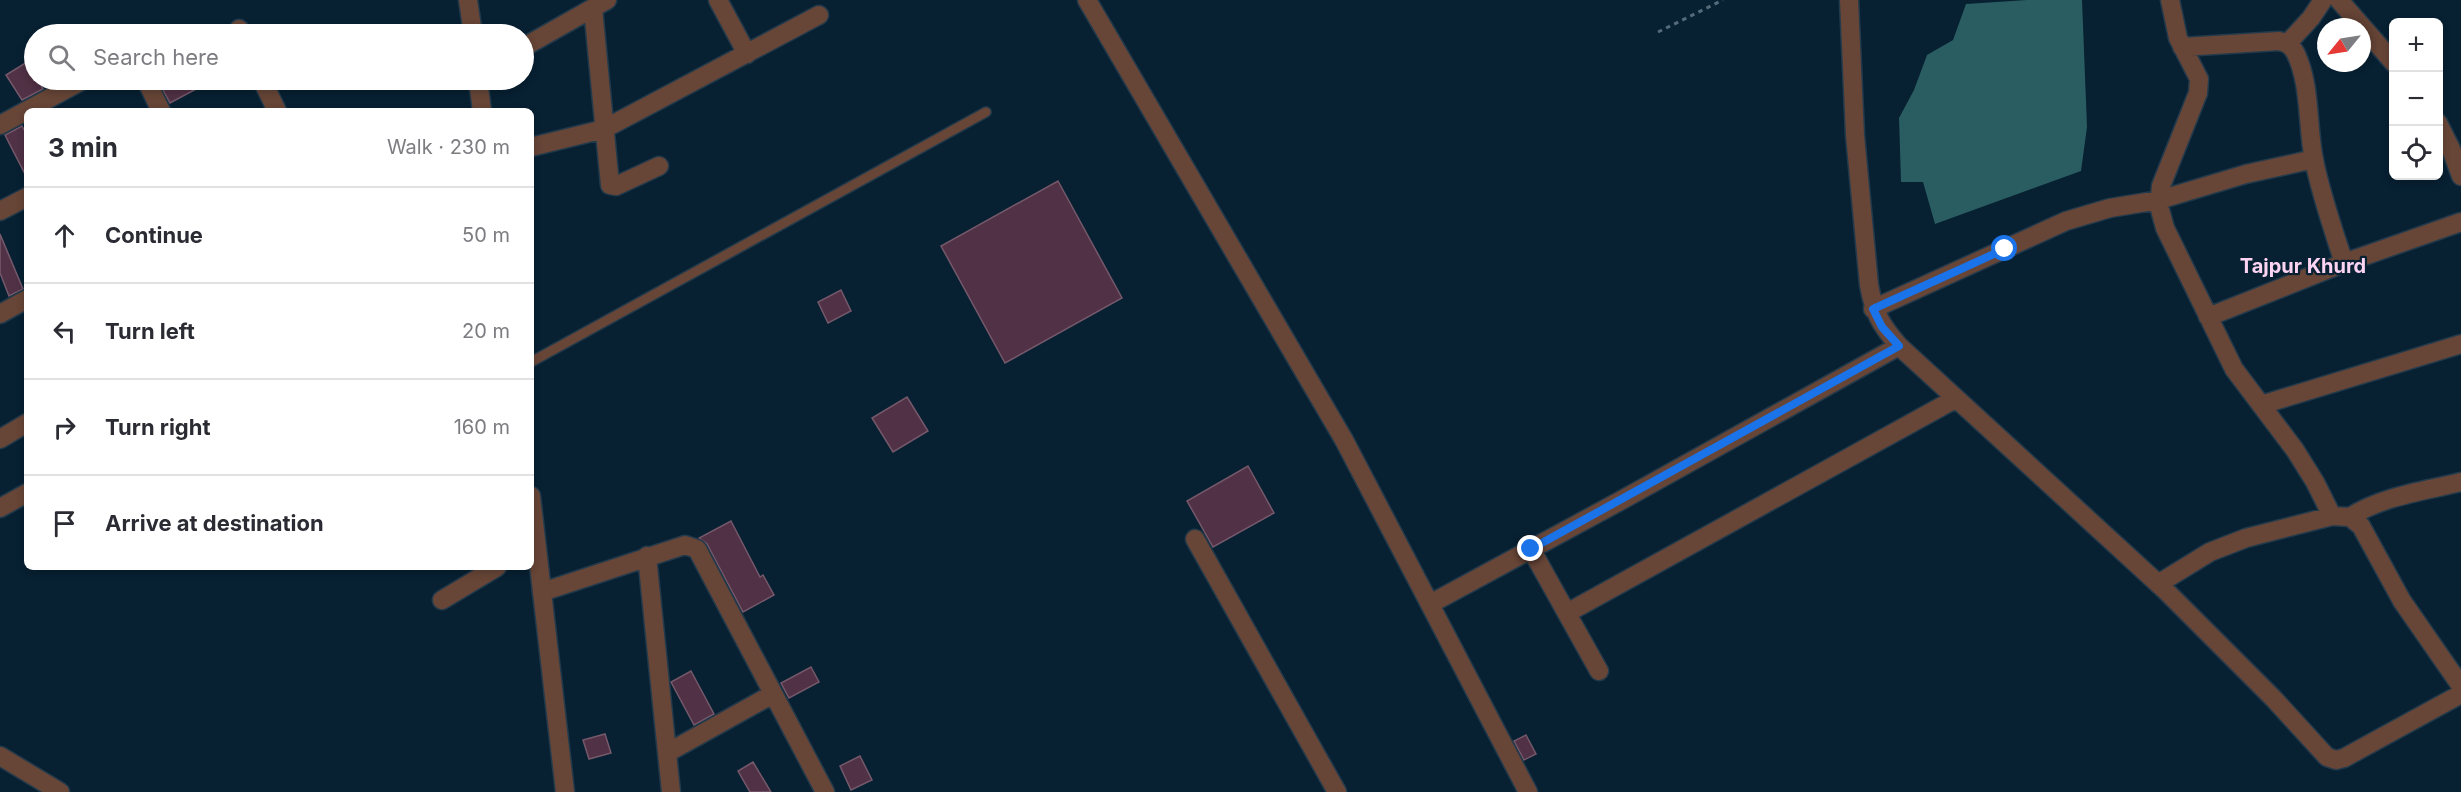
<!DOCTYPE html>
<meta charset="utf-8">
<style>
body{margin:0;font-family:Inter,sans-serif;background:#f2f2f3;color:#2b2b33}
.controls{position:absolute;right:18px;top:18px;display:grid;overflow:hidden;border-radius:9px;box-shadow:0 3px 9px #0003}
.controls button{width:54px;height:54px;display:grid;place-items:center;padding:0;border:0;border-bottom:2px solid #e1e1e2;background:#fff;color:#2b2b33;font:30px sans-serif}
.compass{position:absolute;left:2317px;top:18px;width:54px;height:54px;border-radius:50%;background:#fff;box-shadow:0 3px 9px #0003;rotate:240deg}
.stop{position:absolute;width:18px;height:18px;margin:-14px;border:4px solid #1a73e8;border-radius:50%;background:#fff}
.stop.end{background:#1a73e8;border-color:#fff;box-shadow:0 2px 6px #0008}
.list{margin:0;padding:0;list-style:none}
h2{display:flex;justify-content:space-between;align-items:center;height:78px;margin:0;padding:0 24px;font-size:26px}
h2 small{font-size:20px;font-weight:400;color:#7c7c81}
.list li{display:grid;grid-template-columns:39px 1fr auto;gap:18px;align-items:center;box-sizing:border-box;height:96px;padding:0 24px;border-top:2px solid #e1e1e2}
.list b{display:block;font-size:22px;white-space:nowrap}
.list em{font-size:20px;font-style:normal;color:#7c7c81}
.icon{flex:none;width:33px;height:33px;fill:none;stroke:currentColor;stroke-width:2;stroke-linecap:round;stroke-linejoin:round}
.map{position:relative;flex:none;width:2461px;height:792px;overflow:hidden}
.search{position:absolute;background:#fff;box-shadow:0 3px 9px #0003;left:24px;top:24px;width:510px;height:66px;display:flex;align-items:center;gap:15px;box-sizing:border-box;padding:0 21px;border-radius:33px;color:#7c7c81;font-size:22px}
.panel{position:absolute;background:#fff;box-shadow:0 3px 9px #0003;left:24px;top:108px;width:510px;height:462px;border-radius:9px}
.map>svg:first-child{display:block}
</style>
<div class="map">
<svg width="2461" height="792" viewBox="0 0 2461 792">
<rect width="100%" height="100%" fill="#072032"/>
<!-- water -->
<path fill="#2a5d61" d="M2027 0H2082L2087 127 2081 171 1935 224 1923 182H1901L1899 118 1914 90 1927 55 1953 40 1966 4Z"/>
<!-- building -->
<path fill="#503145" stroke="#75596b" stroke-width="1.5" d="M27 62 34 74V80H38L43 89 22 100 6 75Z
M182 80H213L170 103 163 90Z
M22 126 27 135V178L5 135Z
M1058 181 1122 298 1005 363 941 246Z
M0 234 23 289 9 296 0 273Z
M841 290 851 311 828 323 818 302Z
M907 397 928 431 893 452 872 418Z
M1248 466 1274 513 1213 547 1187 501Z
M731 521 760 577 763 575 774 595 743 612 707 544 699 538Z
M811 667 819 682 789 698 781 683Z
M691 671 714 714 694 725 671 682Z
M605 734 611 753 589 759 583 740Z
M1526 735 1536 754 1524 760 1514 741Z
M860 756 872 780 851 790 840 766Z
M753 762 771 792H750L738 771Z"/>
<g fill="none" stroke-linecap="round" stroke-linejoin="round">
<!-- service casing -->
<g stroke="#223a4b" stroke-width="12">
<path id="service" d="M531 362 986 112"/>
</g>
<!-- minor casing -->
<g stroke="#223a4b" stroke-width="21">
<path id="minor" d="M718 0 747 54
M1087 0 1344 440 1528 792
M1849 0 1855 135 1869 285C1874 313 1880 324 1899 346L2165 590 2273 698 2327 757 2336 760 2344 758 2461 694
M2170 0 2178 38 2199 79 2198 93 2161 186 2159 206 2165 228 2234 369 2295 450 2315 482 2332 516
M2339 0 2394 63
M593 8 610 185 616 186 659 166
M239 29 241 34
M2288 43 2311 18 2323 0
M524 47 607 0
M2182 47 2279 41C2288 43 2292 46 2296 54 2311 86 2307 126 2314 160 2321 195 2333 229 2344 263
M146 80 161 111
M262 80 277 111
M2438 123 2451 149 2461 176
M0 125 83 80
M531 147 604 129 819 15
M0 211 27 197
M1873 309 2066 221 2110 208 2159 200 2246 174 2314 159
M0 314 27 299
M2208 317 2344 263 2461 222
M2261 405 2461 344
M0 439 27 423
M0 508 27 493
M2350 517C2382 496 2425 491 2461 482
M1195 539 1337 792
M1531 549 1599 671
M647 556 671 792
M2158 584 2210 552 2246 538 2332 516 2350 517 2361 526 2402 601 2461 686
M542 592 685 545 697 549 825 792
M442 600 497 567
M1430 604 1620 501 1899 346
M1567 613 1955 399
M667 753 773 694
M0 756 60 792"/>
</g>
<!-- tertiary casing -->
<g stroke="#223a4b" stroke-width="21">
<path id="tertiary" d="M468 0 473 34
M478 80 482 111
M531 496 565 792"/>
</g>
<!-- path -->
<path stroke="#566b7a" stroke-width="3" stroke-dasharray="4.5 4.5" stroke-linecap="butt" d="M1658 32 1723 0"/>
<!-- service -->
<use href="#service" stroke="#674537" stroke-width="9"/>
<!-- minor -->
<use href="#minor" stroke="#674537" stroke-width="18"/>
<!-- tertiary -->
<use href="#tertiary" stroke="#674537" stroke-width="18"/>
</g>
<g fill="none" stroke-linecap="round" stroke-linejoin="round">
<!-- route -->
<path stroke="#1a73e8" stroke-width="8" d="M1531 549 1899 346 1882 327 1873 309 2005 249"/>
</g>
<g text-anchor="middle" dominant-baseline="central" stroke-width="4.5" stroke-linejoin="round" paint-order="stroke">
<!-- neighbourhood labels -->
<g font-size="20" font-weight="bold" fill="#fdd4f2" stroke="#072032">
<text x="2303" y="266">Tajpur Khurd</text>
</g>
</g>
</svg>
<div class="controls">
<button>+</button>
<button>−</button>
<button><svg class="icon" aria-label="locate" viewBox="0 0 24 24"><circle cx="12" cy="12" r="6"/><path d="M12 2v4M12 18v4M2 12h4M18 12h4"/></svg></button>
</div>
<svg class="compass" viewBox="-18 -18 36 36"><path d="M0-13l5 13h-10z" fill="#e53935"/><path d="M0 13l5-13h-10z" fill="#7c7c81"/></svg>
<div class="stop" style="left:2005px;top:249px"></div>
<div class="stop end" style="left:1531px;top:549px"></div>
<div class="search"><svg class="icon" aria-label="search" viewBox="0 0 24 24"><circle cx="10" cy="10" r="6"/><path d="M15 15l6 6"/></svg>Search here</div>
<section class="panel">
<h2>3 min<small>Walk · 230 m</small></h2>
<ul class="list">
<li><svg class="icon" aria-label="ahead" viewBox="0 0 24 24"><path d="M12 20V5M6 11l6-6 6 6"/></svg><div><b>Continue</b></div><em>50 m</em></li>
<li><svg class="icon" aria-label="left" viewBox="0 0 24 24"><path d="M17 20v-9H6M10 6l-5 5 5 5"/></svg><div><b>Turn left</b></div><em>20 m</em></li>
<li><svg class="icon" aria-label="right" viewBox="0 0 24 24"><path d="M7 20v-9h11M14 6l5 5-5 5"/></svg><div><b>Turn right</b></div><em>160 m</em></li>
<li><svg class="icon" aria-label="arrive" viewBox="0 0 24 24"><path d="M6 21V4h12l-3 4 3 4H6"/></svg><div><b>Arrive at destination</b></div></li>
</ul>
</section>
</div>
